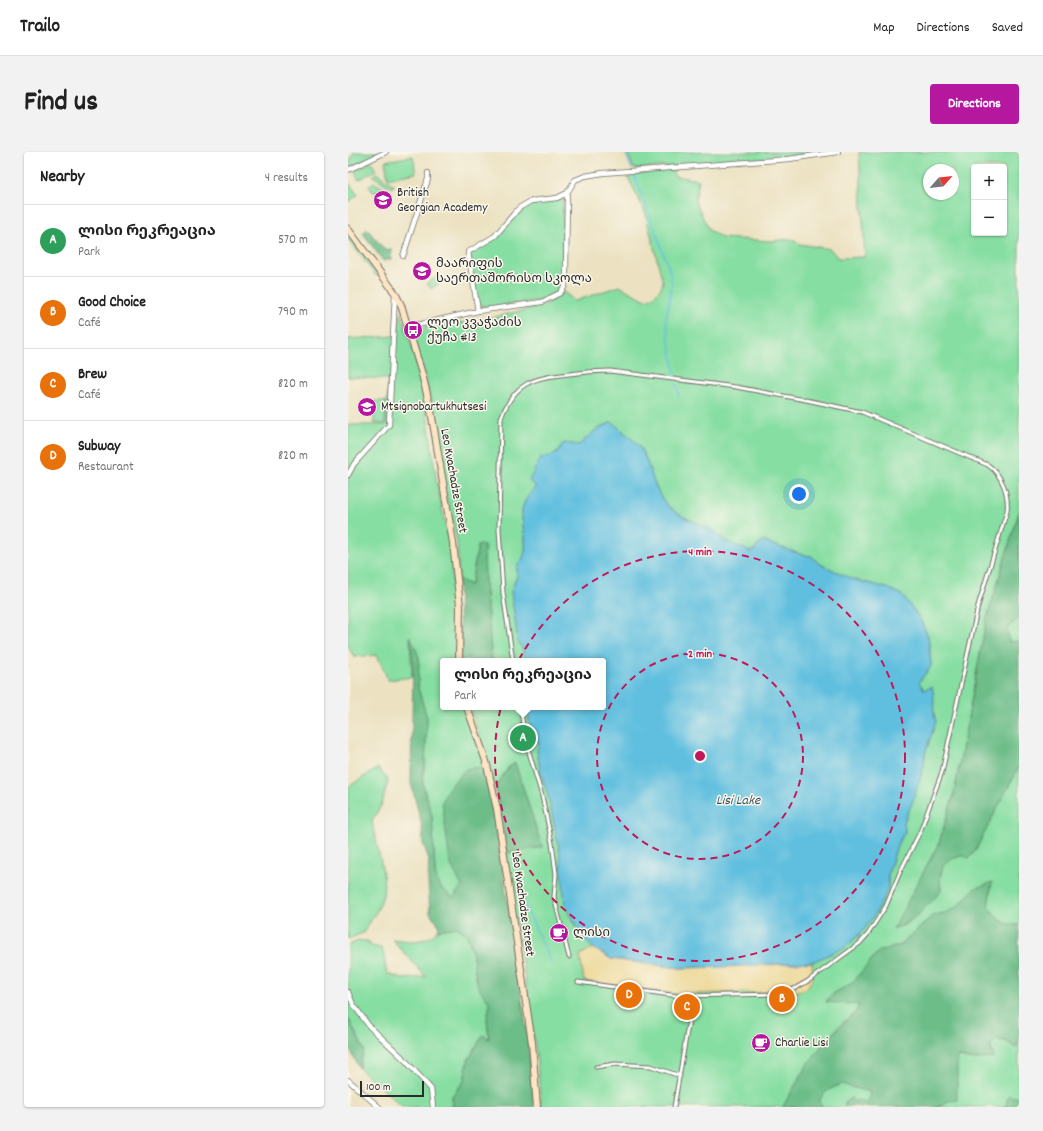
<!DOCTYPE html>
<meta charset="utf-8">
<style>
body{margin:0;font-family:Dekko,"Noto Sans Georgian",sans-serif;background:#f2f2f2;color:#222}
.controls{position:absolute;right:12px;top:12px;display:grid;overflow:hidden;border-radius:4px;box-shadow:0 1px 3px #0004}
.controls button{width:36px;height:36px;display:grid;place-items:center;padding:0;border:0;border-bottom:1px solid #e0e0e0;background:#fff;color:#222;font:20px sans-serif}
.compass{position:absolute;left:575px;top:12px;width:36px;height:36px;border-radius:50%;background:#fff;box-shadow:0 1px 3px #0004;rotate:63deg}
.scale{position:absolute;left:12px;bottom:10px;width:64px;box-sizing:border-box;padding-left:4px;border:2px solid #2b2b2b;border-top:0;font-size:11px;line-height:14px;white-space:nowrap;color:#2b2b2b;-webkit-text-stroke:3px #fbf7ec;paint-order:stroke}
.you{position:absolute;left:451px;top:342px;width:14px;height:14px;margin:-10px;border:3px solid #fff;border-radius:50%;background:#1a73e8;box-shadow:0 0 0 6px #1a73e833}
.badge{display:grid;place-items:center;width:26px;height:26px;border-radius:50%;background:#b5179e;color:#fff;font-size:13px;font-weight:700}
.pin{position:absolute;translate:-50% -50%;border:2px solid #fff;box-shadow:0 1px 4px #0006}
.popup{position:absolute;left:92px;top:506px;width:166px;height:52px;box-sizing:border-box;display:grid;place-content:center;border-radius:4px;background:#fff;filter:drop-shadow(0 1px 3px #0005);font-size:13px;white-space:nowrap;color:#767676}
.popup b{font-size:15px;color:#222}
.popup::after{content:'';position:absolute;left:50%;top:100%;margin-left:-8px;border:8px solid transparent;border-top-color:#fff}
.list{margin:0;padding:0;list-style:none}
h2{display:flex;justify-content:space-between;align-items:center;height:52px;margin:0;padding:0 16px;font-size:17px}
h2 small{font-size:13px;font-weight:400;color:#767676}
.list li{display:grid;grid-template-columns:26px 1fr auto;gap:12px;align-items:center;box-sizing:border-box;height:72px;padding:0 16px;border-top:1px solid #e0e0e0}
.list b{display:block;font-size:15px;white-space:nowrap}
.list p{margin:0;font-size:13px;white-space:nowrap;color:#767676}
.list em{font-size:13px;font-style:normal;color:#767676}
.map{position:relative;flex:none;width:671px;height:955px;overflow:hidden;border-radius:4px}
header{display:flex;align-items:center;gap:24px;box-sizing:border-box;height:56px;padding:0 20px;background:#fff;border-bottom:1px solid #e0e0e0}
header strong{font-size:19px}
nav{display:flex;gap:22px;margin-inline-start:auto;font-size:14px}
.intro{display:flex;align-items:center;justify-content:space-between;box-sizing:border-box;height:96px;padding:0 24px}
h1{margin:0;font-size:28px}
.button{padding:10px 18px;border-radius:4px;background:#b5179e;color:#fff;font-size:14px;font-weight:700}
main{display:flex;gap:24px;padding:0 24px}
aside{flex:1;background:#fff;border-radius:4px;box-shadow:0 1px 3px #0004}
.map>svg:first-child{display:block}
</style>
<header>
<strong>Trailo</strong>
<nav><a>Map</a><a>Directions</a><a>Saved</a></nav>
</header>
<div class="intro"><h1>Find us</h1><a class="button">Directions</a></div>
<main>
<aside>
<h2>Nearby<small>4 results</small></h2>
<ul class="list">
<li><span class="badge" style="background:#2e9e5b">A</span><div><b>ლისი რეკრეაცია</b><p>Park</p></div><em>570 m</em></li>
<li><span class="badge" style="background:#e8710a">B</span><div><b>Good Choice</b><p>Café</p></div><em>790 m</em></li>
<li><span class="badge" style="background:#e8710a">C</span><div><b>Brew</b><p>Café</p></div><em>820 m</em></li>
<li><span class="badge" style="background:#e8710a">D</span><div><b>Subway</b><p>Restaurant</p></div><em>820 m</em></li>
</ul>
</aside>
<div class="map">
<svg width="671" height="955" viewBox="0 0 671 955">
<rect width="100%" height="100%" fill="#fbf7ec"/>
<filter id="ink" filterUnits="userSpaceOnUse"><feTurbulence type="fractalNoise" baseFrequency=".025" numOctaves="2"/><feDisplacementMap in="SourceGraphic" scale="8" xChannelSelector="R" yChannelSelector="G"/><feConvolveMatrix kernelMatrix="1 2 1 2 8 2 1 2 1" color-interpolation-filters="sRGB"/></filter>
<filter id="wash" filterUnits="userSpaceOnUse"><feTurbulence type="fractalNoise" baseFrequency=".012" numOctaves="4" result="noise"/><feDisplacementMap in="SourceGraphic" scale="16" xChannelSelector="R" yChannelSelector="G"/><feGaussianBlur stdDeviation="0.9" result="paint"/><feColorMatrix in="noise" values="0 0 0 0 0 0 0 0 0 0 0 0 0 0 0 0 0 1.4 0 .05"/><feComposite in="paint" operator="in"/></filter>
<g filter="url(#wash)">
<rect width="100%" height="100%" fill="#ece2c2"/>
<!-- green -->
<path fill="#86dea2" stroke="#588466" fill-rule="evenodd" d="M6 0H33L0 16V10H2Z
M279 0H475L431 6 286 17Z
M511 0H671V360L638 469 606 642 591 691 546 777 559 772 593 739 592 726 595 713 603 707 616 703 621 706 627 699 671 614V773C655 774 649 766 640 753L644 730 616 749 611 754 600 760 584 764 553 793 531 799 504 831 485 842 478 849 512 852 508 860 491 874 459 913 435 955H193C188 870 167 786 159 701L194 695 167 611 160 616 147 635 122 555H179L183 579 187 581 191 592 189 599 192 618 200 644 211 696 220 761 237 788 245 796 232 803 236 829 270 833 385 841 434 840 465 826 464 810 498 795 515 779 528 761 540 737V722L550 691 557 680 556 670 564 651 576 614 577 602 588 569C583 558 588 547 584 535L576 538 571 530 583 514 582 496 580 484 571 465 554 443 539 436 504 427 470 411 464 404 455 403 414 389 403 400C395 396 386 393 378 389 372 386 369 380 364 378 347 369 326 364 315 348 305 333 303 318 296 303 290 288 275 281 264 270L248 278 231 293 216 291 208 302 192 307 182 329 188 334C182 341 175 349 174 359 173 378 185 399 169 414V424L163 440 170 489 175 498 176 509H144L137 431 136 394 130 393 123 433 111 428 109 389 98 344 86 259 64 180 70 175 131 169 196 153 216 140 227 149 271 134 298 148C307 145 311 140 315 131L297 60 279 23 329 17 324 20 327 24 351 28 347 49 361 78 374 86 423 89 443 87 452 92 482 97 490 106 517 105ZM626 15H656V81H626ZM581 18H605V42H581Z
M65 4 68 21 40 26 37 9Z
M23 10 28 18 11 28 6 20Z
M28 21 46 33 44 36 25 24Z
M0 30 10 43 0 50Z
M25 30 35 36 34 40H25L21 34Z
M215 45V128L209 140 195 148 140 155 130 152 121 101 150 84 174 56 184 51 202 49Z
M0 81 30 121 28 124 0 87Z
M89 125 93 130 83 137 79 131Z
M53 160 71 219 78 254 89 332 103 400 108 509H95V555H117L137 614 109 628 100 637 110 724 114 734 105 746 91 734 87 721 84 663 76 637 74 625 77 614 79 566 70 536 71 505 62 486 64 525 40 528 29 503 6 505 0 494V273H38L40 227 0 225V187L49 184Z
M27 249H38L37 272 26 271Z
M671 466V489L661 490 659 476Z
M30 616 40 628 34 652 24 669C27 690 39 723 35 743 32 756 22 770 15 781L0 787V635Z
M109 775 118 781C121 789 124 797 125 805 129 828 126 832 142 851L139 867 141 888 136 883 120 908 116 929 104 944 105 955H55L11 916 16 898 0 866V793L11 789H20L23 794 33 796C39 807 35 813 40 822L54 827 78 825 44 787C59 789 80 792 90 778Z
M671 885V946L660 944 659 953 655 955H590L600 949 609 904 618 907 646 906 642 892 648 888 657 889 669 896Z
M493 932 522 940 520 951 497 950V955H474V953L471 950C474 940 484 936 493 932Z"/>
<!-- forest -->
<path fill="#6cbd88" stroke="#4c745a" d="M19 77 37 98 44 97 43 107 35 109 15 81Z
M671 360V466L659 476 661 490 671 489V614L627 699 621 706 616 703C593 709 591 716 593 739 578 755 566 770 545 777L591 691 606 642 638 469Z
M130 393 136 394 137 431 144 509H121L120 505 117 509H113L110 427 123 433Z
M62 484 71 505 70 536 79 566 77 614 74 625 76 637 84 663 87 721 91 734 105 746 114 734 102 711 94 650 100 637 118 617 137 614 145 654 179 881 186 955H105L104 944 116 929 120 908 135 883 141 887 139 867 142 851C126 833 129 828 125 805 124 797 121 789 118 781L109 775 90 778 91 773 82 761 80 729 81 708 75 691 74 674 63 631 65 513Z
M167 611 194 695 159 701 147 635 160 616Z
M644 730 640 753C649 766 655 774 671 773V885L669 896 657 889 648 888 642 893 646 906 625 908 609 904V948L600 949 590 955H510L508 953 497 955V950L503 946 507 951 509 948 520 951 522 940 493 932C484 936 474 940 471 950L474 953V955H435L459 913 478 888 508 860 511 853 478 850 485 842 504 831 531 799 553 793 584 764 600 760 610 754 626 737Z
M0 866 16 898 11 916 0 893Z
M660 944 671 946V955H655L658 953Z"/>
<!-- sand -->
<path fill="#eeda9e" stroke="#8c8264" d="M245 796 263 807 332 816 464 810 465 826 459 836 447 840 327 842 236 829 232 803Z"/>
<!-- water -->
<path fill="#60bfdf" stroke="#467585" d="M264 270C275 281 290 288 296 303 303 318 305 333 315 348 326 364 347 369 363 378 369 380 372 386 378 389 386 393 395 396 403 400L409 396 414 389 455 403 464 404 470 411 504 427 539 436 554 443 571 465 580 484 583 514 571 530 576 538 584 535C588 548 583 558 588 569L577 602 576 614 564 651 556 670 557 680 550 691 540 722V737L528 761 515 779 498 795 464 810 377 815 332 816 263 807 245 796 237 788 217 753 211 696 200 644 192 618 189 599 191 592 187 581 183 579 179 555H255V509H176L175 498 170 489 163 440 169 424V414C185 399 173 378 174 359 175 349 182 342 188 334L181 329 192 307 208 302 216 291 231 293 248 278Z"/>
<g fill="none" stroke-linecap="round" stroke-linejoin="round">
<!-- stream -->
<path stroke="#60bfdf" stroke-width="1.5" d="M277 0 284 17
M285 20 321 116 324 131 318 168 327 222
M328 232 331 245
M168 739 174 748 204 811"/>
</g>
</g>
<g filter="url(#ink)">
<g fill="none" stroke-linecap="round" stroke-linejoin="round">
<!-- pedestrian casing -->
<g stroke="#6f6b60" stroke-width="5">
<path id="pedestrian" d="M165 509 155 441 151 377 153 266C167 229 186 226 221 222 235 220 248 219 262 219L388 235 463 249 514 260 640 313C654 323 661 342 659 359L630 454 594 620 572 680 552 720 538 754 520 782 512 791 460 829 446 837 428 842 330 844 230 830
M172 555 178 590 194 644 204 691 208 722 206 745 221 805
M248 915 267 912 303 914 332 924
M326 955 345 844"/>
</g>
<!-- minor casing -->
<g stroke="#6f6b60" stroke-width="6">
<path id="minor" d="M0 18 38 0
M55 104 80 27V21
M130 159 120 100 147 84 171 56 183 49 209 46 219 41
M60 175 130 159 194 150 212 141 217 134 218 123 219 41 227 28 237 24 255 21 441 7 490 0
M0 323 6 312 41 273 47 141
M0 840 5 852 21 874 57 908 83 937 85 955
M0 928 31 955"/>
</g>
<!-- secondary casing -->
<g stroke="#6f6b60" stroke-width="8">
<path id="secondary" d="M0 77 47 141 53 153 74 222 83 259 105 391 112 454 111 509
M119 555 138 609 149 657 184 891 189 955"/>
</g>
<!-- pedestrian -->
<use href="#pedestrian" stroke="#fff" stroke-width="3"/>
<!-- minor -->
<use href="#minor" stroke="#fff" stroke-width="4.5"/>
<!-- secondary -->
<use href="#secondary" stroke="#fde5c5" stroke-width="6"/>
</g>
</g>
<!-- distance rings -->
<g fill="none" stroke="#c2185b" stroke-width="2" stroke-dasharray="7 5">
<circle cx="352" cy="604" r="103"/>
<circle cx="352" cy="604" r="205"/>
</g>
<!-- icons -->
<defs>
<g id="school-disc" transform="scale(1)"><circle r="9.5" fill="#b5179e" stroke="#fbf7ec"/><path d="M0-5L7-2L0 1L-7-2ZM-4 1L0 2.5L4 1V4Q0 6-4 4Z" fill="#fff"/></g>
<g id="bus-disc" transform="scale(1)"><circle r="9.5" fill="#b5179e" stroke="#fbf7ec"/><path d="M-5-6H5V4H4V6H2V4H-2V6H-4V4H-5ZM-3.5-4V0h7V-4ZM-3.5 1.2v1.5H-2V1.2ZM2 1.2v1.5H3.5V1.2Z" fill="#fff"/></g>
<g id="cafe-disc" transform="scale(1)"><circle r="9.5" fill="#b5179e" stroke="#fbf7ec"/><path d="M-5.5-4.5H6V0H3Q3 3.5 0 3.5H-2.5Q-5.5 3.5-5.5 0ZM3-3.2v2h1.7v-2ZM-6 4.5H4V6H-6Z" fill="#fff"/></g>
</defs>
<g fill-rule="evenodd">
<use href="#school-disc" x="35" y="48"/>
<use href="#school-disc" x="74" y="119"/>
<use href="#bus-disc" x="65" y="178"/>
<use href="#school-disc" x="19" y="255"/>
<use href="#cafe-disc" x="211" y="781"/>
<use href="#cafe-disc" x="413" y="891"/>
</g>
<g text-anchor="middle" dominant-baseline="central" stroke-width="3" stroke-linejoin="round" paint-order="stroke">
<!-- poi labels -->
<g font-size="13" fill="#2b2b2b" stroke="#fbf7ec" text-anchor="start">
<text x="49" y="41">British<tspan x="49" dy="15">Georgian Academy</tspan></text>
<text x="88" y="112">მაარიფის<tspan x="88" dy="15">საერთაშორისო სკოლა</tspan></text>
<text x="79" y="171">ლეო კვაჭაძის<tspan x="79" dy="15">ქუჩა #13</tspan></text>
<text x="33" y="255">Mtsignobartukhutsesi</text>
<text x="225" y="781">ლისი</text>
<text x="427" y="891">Charlie Lisi</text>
</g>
<!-- street labels -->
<g font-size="13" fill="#2b2b2b" stroke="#fbf7ec">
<text transform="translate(105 329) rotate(80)">Leo Kvachadze Street</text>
<text transform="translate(174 752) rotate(82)">Leo Kvachadze Street</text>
</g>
<!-- water labels -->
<g font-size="14" font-style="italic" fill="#3b5761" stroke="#fbf7ec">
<text x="390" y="649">Lisi Lake</text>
</g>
</g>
<circle cx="352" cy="604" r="6" fill="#c2185b" stroke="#fbf7ec" stroke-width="2"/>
<g font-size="12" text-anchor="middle" font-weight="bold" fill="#c2185b" stroke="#fbf7ec" stroke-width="3" stroke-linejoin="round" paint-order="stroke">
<text x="352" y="403">4 min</text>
<text x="352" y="505">2 min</text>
</g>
</svg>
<div class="controls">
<button>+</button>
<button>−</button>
</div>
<svg class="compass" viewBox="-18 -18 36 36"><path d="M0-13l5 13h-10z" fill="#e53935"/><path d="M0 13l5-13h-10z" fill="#767676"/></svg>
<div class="scale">100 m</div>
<div class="you"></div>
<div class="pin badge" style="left:175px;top:586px;background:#2e9e5b">A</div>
<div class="popup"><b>ლისი რეკრეაცია</b>Park</div>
<div class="pin badge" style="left:434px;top:847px;background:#e8710a">B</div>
<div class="pin badge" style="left:339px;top:855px;background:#e8710a">C</div>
<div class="pin badge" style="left:281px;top:843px;background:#e8710a">D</div>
</div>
</main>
